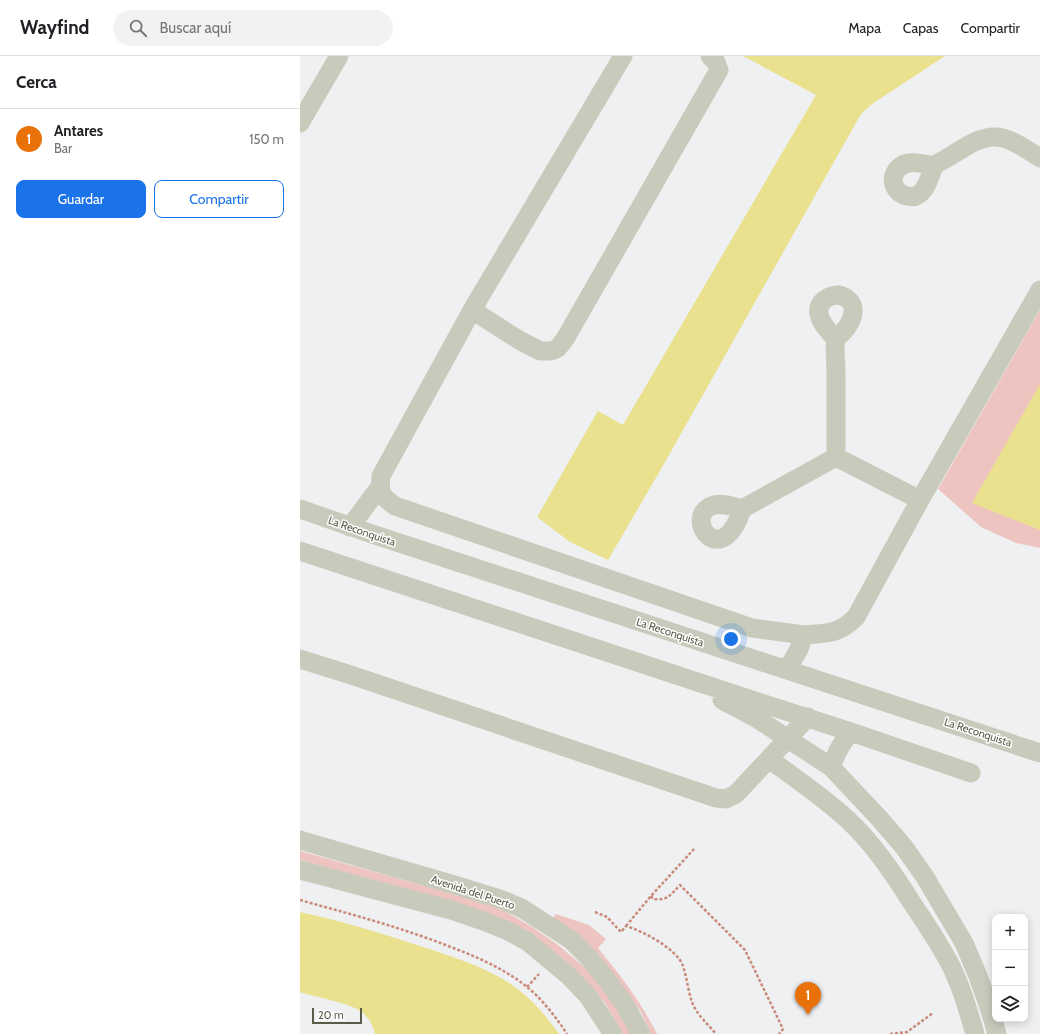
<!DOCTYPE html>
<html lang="es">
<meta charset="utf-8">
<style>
body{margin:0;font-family:Cabin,sans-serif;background:#f2f2f2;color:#202124}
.controls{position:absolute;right:12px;bottom:12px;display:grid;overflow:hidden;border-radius:8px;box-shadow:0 2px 10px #0003}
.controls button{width:36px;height:36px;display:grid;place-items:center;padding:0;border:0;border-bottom:1px solid #e0e0e0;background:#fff;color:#202124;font:20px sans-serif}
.scale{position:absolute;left:12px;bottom:10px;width:50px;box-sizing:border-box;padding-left:4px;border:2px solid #585c48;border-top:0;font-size:11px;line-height:14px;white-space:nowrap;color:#585c48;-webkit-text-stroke:3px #fff;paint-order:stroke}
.you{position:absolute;left:431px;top:583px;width:14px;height:14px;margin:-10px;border:3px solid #fff;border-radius:50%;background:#1a73e8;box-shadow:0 0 0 6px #1a73e833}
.badge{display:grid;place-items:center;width:26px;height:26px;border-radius:50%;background:#1a73e8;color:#fff;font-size:13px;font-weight:700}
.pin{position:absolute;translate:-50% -33px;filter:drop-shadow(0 1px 2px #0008)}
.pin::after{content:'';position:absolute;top:21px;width:14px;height:12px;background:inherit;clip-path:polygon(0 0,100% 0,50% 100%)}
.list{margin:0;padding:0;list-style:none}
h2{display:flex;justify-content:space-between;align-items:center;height:52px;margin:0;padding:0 16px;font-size:17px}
h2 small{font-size:13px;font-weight:400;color:#757577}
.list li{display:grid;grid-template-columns:26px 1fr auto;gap:12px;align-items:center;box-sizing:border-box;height:60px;padding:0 16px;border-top:1px solid #e0e0e0}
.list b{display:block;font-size:15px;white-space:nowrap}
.list p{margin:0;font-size:13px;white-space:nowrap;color:#757577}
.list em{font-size:13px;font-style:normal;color:#757577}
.actions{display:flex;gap:8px;padding:12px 16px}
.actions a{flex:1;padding:9px 0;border:1px solid #1a73e8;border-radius:8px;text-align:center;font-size:14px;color:#1a73e8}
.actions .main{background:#1a73e8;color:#fff}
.icon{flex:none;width:22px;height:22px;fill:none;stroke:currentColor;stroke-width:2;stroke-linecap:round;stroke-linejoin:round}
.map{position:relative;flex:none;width:740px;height:978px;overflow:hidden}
header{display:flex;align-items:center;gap:24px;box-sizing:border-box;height:56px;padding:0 20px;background:#fff;border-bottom:1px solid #e0e0e0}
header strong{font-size:19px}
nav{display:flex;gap:22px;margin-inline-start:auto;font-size:14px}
.search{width:280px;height:36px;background:#f2f2f2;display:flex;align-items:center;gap:10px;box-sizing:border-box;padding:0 14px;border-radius:22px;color:#757577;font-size:15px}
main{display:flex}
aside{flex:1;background:#fff}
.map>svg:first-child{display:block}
</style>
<header>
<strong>Wayfind</strong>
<div class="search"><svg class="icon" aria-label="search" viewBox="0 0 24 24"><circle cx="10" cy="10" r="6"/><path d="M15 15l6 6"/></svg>Buscar aquí</div>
<nav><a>Mapa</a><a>Capas</a><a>Compartir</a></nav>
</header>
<main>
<aside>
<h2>Cerca<small></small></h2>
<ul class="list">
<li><span class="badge" style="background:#e8710a">1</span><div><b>Antares</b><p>Bar</p></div><em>150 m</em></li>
</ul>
<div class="actions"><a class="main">Guardar</a><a>Compartir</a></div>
</aside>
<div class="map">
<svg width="740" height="978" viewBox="0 0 740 978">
<rect width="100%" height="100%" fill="#eff0f1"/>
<!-- green -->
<path fill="#edc4bf" d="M740 254V492L716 487 681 471 638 433Z
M0 795 157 839 203 854 232 871 257 888 290 916 310 941 332 978H323L305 947 284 922 252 894 156 847 0 804Z
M256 858 289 869 306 883 298 892C321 920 341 946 357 978H351L341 956 323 931 253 862Z"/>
<!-- water -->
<path fill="#e9e18e" d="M443 0H645L572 48 561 58 364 408 308 504 270 486 237 461 298 355 323 369 516 39Z
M740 328V474L672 447Z
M0 856C41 865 81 877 120 890 153 901 187 911 215 931 233 944 247 961 259 978H75C73 969 68 960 60 955 49 947 15 941 0 936Z"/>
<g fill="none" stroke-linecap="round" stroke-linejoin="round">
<!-- path -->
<path stroke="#ca8a79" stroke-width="2.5" stroke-dasharray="3 2" stroke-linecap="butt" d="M351 840 353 843C368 845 370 839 380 829L445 894 483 973 479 978
M0 844C50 858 100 871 148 890 175 900 203 912 226 930 242 943 256 961 267 978
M295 856 307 861 321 876 326 870C343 875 377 893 383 910 387 922 388 935 392 946 396 958 408 968 416 978
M326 870 351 840 394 793
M227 931 239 918
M590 978 607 976 633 957"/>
<!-- street -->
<path stroke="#c8cbbb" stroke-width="19" d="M323 0 172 254 81 420C79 437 81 440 95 450L452 572 504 579
M0 67 39 0
M634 109C630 121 624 145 607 140 603 139 599 137 597 134 588 123 596 109 609 107 617 105 630 111 636 108 655 100 674 80 696 81 712 82 727 94 740 102
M172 254 219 284 240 295H251L258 292 265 283 419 14 416 6 410 0
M536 401 620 444
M0 453 72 478 740 697
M442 453C422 516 383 463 411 450 420 446 432 450 442 453L536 401C536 372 536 343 536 315 536 307 534 290 536 284 537 281 540 279 542 277 548 271 554 262 553 252 552 245 545 240 538 239 532 239 528 241 524 244 510 256 527 274 536 283
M50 471 79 432
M0 495 455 645 551 676 671 717
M0 603 51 619 416 742 426 743 436 738 508 661
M487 614 499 593 504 579C527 577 538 579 556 561L620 444 740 234
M422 644 456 662 531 711 579 762 604 791 625 821 664 887 678 920 689 951 697 978
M469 703C495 722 523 741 547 763 573 787 593 817 612 847 625 866 638 886 649 906 661 929 668 954 675 978
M531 711C536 697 541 687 551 676
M0 784 155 829 203 844 223 853 271 884 289 902 307 924 325 949 341 978
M0 814 151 854 186 866 208 875 228 886 269 920 288 940 313 978"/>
</g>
<g text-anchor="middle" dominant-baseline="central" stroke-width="3" stroke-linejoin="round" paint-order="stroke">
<!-- street labels -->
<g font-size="11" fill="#585c48" stroke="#fff">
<text transform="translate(62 475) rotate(19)">La Reconquista</text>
<text transform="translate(370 576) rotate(18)">La Reconquista</text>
<text transform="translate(678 676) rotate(18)">La Reconquista</text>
<text transform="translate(173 836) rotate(18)">Avenida del Puerto</text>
</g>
</g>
</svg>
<div class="controls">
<button>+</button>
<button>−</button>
<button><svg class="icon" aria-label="layers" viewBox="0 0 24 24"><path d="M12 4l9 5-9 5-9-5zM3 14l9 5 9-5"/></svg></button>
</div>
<div class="scale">20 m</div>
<div class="you"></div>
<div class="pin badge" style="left:508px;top:959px;background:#e8710a">1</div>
</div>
</main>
